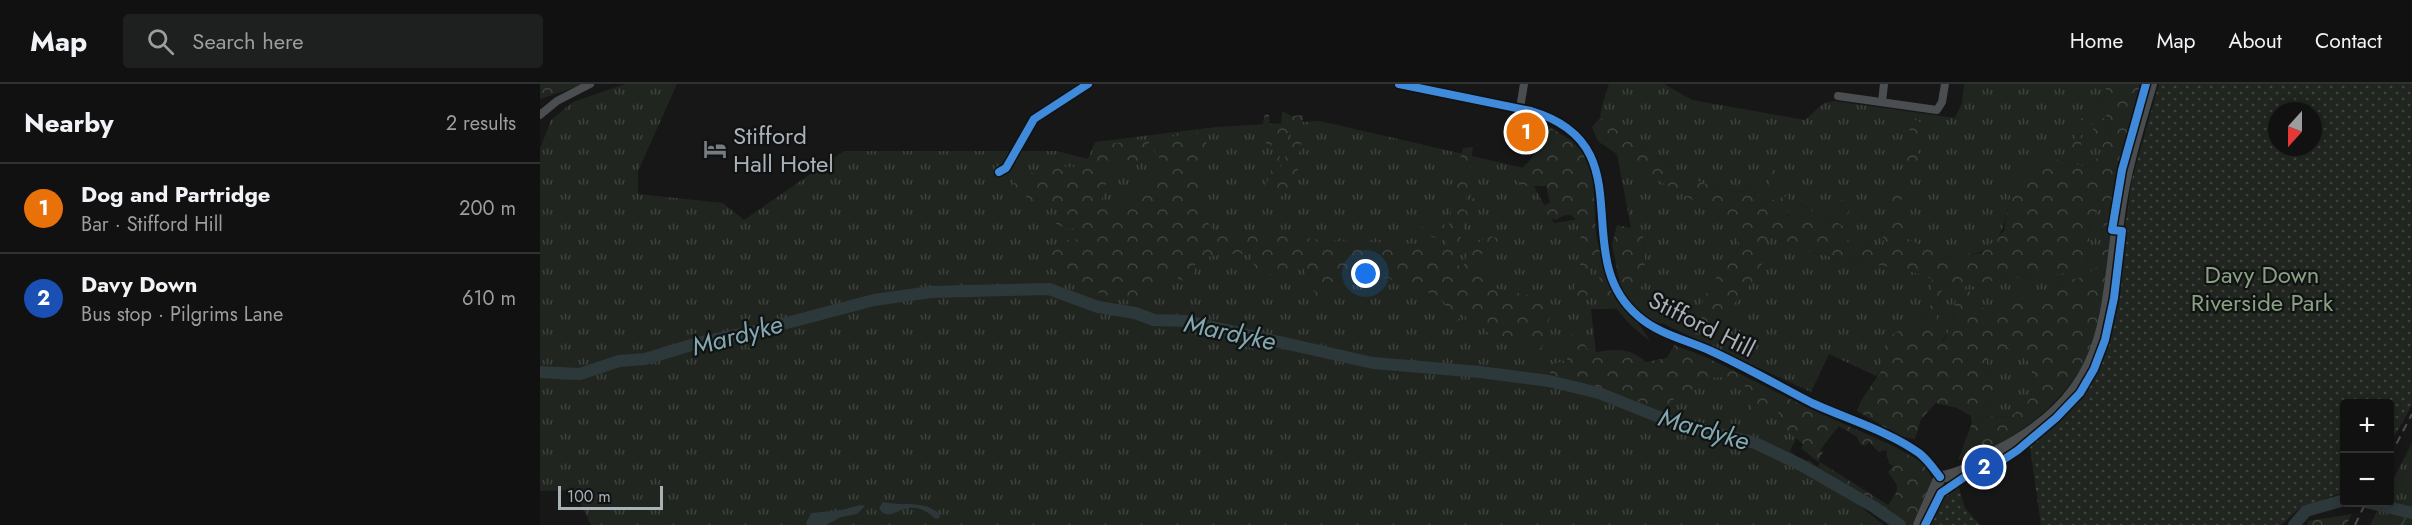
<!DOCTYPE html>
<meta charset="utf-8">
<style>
body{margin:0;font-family:Jost,sans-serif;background:#1e1f1f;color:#f1f3f6}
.controls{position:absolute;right:18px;bottom:18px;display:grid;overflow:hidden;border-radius:6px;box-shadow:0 3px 9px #0003}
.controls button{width:54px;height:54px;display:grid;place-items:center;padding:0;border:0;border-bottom:2px solid #303131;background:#111;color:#f1f3f6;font:30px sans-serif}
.compass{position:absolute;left:1728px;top:18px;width:54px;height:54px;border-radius:50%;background:#111;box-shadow:0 3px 9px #0003;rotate:201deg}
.scale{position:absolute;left:18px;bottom:15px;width:105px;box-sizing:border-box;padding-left:6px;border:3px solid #a9b2b7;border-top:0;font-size:16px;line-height:21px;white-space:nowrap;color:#a9b2b7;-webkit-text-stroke:4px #111213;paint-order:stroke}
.you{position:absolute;left:826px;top:190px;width:21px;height:21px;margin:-15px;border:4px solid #fff;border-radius:50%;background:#1a73e8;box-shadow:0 0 0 9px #1a73e833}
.badge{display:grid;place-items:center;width:39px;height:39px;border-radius:50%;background:#ea580c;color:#fff;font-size:20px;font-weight:700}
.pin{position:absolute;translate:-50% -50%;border:3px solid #fff;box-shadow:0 2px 6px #0006}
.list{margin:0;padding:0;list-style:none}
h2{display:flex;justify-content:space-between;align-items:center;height:78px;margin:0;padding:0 24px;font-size:26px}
h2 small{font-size:20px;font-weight:400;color:#9c9d9f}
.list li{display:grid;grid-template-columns:39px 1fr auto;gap:18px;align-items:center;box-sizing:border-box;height:90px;padding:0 24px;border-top:2px solid #303131}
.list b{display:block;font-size:22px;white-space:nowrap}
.list p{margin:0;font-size:20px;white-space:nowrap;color:#9c9d9f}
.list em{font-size:20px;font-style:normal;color:#9c9d9f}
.icon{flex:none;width:33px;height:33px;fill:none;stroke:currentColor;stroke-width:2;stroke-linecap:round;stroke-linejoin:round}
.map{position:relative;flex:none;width:1872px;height:441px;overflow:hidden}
header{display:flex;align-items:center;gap:36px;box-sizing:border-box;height:84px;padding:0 30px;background:#111;border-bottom:2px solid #303131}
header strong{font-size:28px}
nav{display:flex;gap:33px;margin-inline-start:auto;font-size:21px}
.search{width:420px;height:54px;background:#1e1f1f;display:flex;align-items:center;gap:15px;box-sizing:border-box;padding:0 21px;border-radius:6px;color:#9c9d9f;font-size:22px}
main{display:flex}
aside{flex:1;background:#111}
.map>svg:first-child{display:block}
</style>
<header>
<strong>Map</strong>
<div class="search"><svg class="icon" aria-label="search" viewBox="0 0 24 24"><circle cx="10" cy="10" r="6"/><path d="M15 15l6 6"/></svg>Search here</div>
<nav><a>Home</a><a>Map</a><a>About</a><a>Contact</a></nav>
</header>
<main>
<aside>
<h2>Nearby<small>2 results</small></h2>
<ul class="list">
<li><span class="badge" style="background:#e8710a">1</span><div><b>Dog and Partridge</b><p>Bar · Stifford Hill</p></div><em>200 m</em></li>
<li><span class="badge" style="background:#1a4fb4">2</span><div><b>Davy Down</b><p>Bus stop · Pilgrims Lane</p></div><em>610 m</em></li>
</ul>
</aside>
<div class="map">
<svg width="1872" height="441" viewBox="0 0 1872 441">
<defs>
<pattern id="grass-tufts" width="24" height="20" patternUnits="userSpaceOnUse" patternTransform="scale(1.5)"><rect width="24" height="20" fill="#20261f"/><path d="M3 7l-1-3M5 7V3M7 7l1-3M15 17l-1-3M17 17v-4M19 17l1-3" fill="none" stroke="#3e433d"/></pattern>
<pattern id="forest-crowns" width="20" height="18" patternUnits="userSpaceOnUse" patternTransform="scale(1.5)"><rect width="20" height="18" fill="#20261f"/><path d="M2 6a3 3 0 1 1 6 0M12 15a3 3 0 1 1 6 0" fill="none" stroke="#3e433d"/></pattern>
<pattern id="park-dots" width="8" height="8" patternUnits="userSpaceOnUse" patternTransform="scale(1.5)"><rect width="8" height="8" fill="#20261f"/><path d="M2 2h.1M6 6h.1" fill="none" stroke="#3e433d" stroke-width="1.8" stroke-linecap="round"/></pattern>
</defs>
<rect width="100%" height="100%" fill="#171717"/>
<!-- grass -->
<path fill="url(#grass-tufts)" d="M85 0H137L98 87V110L183 119 204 136 304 67H517L548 75 555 58 676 43 780 37 984 84 1014 139 1047 134 1057 184 1076 225H1051L1057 277 1118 283 1150 274 1268 329 1250 367 1344 441H51L34 406 0 407V65L11 36 33 18Z
M1069 0H1124L1152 16 1265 36 1284 19 1294 17 1415 34 1422 19 1424 0H1567L1562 20 1568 39 1560 72 1546 83 1516 75 1472 103C1466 134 1465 165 1428 171 1421 172 1411 175 1405 173 1382 167 1365 150 1340 146L1344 156V164H1334L1325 161 1329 154 1315 161 1306 156 1298 139 1278 132 1261 119 1257 133C1240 130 1227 120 1214 108L1186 107 1146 93 1060 34 1062 21Z
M1077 70 1154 117 1194 136 1200 163 1169 203 1159 230 1192 220 1220 185 1223 161 1230 152C1254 162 1280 171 1306 176 1335 182 1366 183 1393 195L1391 219 1386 238 1396 237 1404 195 1412 204 1415 211 1428 200 1436 203C1461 190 1502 194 1532 187L1550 162 1548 142 1559 122 1565 133 1558 184 1539 194 1517 198 1501 217 1469 214 1452 230 1437 220 1428 206 1416 216 1411 244 1402 258 1342 272V285L1336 292 1289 270 1271 308 1128 242 1095 220 1093 212 1103 200 1105 175 1103 151 1091 144Z
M1478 259C1489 274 1500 298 1488 317 1484 323 1476 328 1471 333L1448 332 1432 339 1431 332 1451 318 1455 300 1446 286 1447 271 1461 270Z
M1872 359V441H1830L1841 419 1850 418V402Z"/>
<!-- forest -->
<path fill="url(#forest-crowns)" d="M0 0H45L0 15Z
M1567 0H1600C1586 51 1578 96 1571 148 1566 187 1563 239 1546 274 1532 305 1503 332 1475 350 1457 361 1439 375 1418 376L1432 339 1448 332 1470 333C1476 328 1484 323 1488 317 1500 299 1489 275 1478 259L1461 270 1447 272 1446 286 1455 300 1451 318 1431 332 1417 324 1396 319 1381 335 1375 355 1362 353 1317 327C1322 311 1333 301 1341 287 1343 282 1341 274 1343 268 1351 240 1372 242 1396 247L1403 258 1411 244 1416 216 1428 205 1437 220 1452 230 1470 213 1501 217 1517 198 1539 194 1557 184 1565 133 1560 123 1548 142 1550 162 1532 188C1502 194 1461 190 1436 203L1428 200 1414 212 1412 204 1404 195 1396 237 1386 239 1391 219 1392 195C1366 183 1335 182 1306 176 1280 171 1254 162 1230 152 1219 165 1226 175 1219 187 1208 206 1191 222 1178 239L1164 240 1158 230 1169 203 1200 163 1194 137 1154 117 1100 86 1058 57 1052 43 1060 34 1146 93 1186 107 1214 108 1225 118 1247 112 1253 121 1246 131 1257 133 1260 119 1278 132 1298 139 1307 145 1306 156 1315 161 1322 155 1330 153 1325 161 1334 164H1343L1344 156 1340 146 1347 147 1346 133 1359 128 1367 140 1366 154 1407 174 1441 169 1464 147 1472 103 1492 78 1516 75 1546 83 1560 72 1568 39 1567 36 1562 50 1551 57 1554 40 1545 38 1540 53 1543 56 1537 74 1529 75 1530 65 1540 41 1536 39 1544 32 1567 35 1562 20Z
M742 27 751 32 763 31 762 47 756 49 757 39 749 41C748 58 741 65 738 80L732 79 739 54 734 56 730 64 725 61 730 51 721 48 725 30 729 31 730 43H741Z
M1373 35 1387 41 1385 45H1378L1385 49 1377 67 1381 72 1377 85 1363 83 1364 73 1373 62 1366 56 1371 51 1367 39Z
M1008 42 1032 57 1043 69 1053 94 1056 151 1066 190 1110 257C1078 233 1059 206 1051 167L1049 206 1041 231C1036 222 1033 216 1034 205 1034 198 1038 193 1039 187 1043 171 1045 114 1016 136L996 124 1010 119 1006 102H980L977 88C994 76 1000 61 1008 42Z
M662 48 670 68 666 80 659 84 666 95 660 108 669 141 674 146 784 156 906 161 917 88 923 64 933 63 924 128 933 113 938 120C920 138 919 158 919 183L923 184 928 165 943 156V139L952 141V154L959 153 961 161 940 171 942 183 952 186 949 203 1006 215 1011 232 1003 247 1002 263 991 269 988 253 972 258 963 257 958 260 942 242 930 246 925 243 928 238 921 223 916 225 920 236 909 240 907 233 909 228 901 213 881 206 861 203 848 193 837 197 826 181 814 197 793 207 781 224 774 218 776 209 768 201 762 179 723 193 715 183 710 170H680L655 176V189L648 194 645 192 644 196 638 197V190L633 185 623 191 603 219C573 213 557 214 536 191L518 190 499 169 514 166 527 156 548 155 539 143 528 146 515 139 523 130 518 123 503 115 492 121 484 109 474 102 475 91 502 88 504 79C513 78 521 83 530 83 539 83 545 75 553 72L554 61 609 56V68L601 79C588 78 582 86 570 85L561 118 572 122H581C594 108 610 99 626 88L625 80 615 69V55Z
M764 51C760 61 760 70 756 79L758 85 750 105 739 114 737 105 726 101 732 84H740C749 70 745 59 764 51Z
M1233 85 1248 96 1246 104 1230 105V97L1225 95Z
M1368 103 1369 113 1353 117 1344 111 1346 104 1360 107Z
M1304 115 1313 118 1307 132 1300 136 1291 133 1296 121Z
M897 134 905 138 902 154 891 153 886 148 880 152 883 140Z
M1077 141 1091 144 1103 151 1105 178 1103 200 1093 212 1095 220 1125 240 1110 237 1094 225 1081 205 1072 160Z
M1040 243 1043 257 1049 269C1072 266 1087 261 1106 278L1127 274 1134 261 1168 274 1270 325 1351 361 1382 378 1394 396 1372 441H1362L1282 391 1266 378 1269 376 1278 383 1280 378 1348 421C1360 404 1360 404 1348 388L1353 382 1349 379 1346 366 1339 368 1329 358 1325 362 1320 360 1317 353 1299 342 1280 366 1283 368 1278 378 1261 364 1263 360 1237 338 1239 324 1226 332 1213 328 1204 300 1192 301 1189 293 1168 294 1159 305 1128 307 1136 319 1121 330 1053 302 1010 291V281L1027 276 1028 256Z
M1812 430 1806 441H1767L1768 437Z"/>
<!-- park -->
<path fill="url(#park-dots)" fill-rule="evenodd" d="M1619 0H1872V321L1850 360V320H1804V408L1760 424 1741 441H1501L1490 363 1542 308 1556 286 1570 248 1592 95ZM1737 27H1773V63H1737Z
M1417 398 1425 424 1440 441H1388L1403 410Z"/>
<!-- water -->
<path fill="#2d383a" d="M1804 411V418L1846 419 1869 423 1866 433 1813 420 1781 428 1775 422Z
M343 418C364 423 379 415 399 429L400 433 396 435C388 428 381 423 369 424 358 425 347 438 339 424Z
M320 421 325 422 317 430 301 433 286 441H267L266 439 271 429 302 426Z"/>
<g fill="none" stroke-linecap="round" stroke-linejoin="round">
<!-- stream -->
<path stroke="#2d383a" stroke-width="2" d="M1862 441 1868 428"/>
<!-- river -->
<path stroke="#2d383a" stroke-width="12" d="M0 288 40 290 79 277 105 275 158 259 216 247 334 216 391 208 509 205 558 223 595 229 614 236 646 237 833 279 940 288 1009 297 1059 309 1129 337 1215 359 1261 381 1334 423 1360 441
M1826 418 1872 429
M1754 441 1766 427 1804 416"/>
<!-- street -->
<path stroke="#4b4e50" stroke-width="8" d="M859 0 991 27C1107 61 1026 171 1098 232 1118 250 1147 256 1171 267 1206 283 1239 302 1272 319 1307 335 1348 347 1379 369 1387 375 1394 385 1400 393
M1298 12 1397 26 1402 18 1405 0
M1342 18 1344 0
M980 24 984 0
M0 31 17 17 50 0
M459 88 466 84 494 35 548 0"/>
<!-- secondary -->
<path stroke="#4a4c4e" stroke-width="12" d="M1379 441 1400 393C1422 391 1440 377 1458 367 1573 307 1564 236 1580 124 1586 82 1599 41 1611 0"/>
<!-- rail -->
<path stroke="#4c4e4f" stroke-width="2" stroke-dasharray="8 6" stroke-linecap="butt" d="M1850 372 1872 330
M1815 441 1826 418"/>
<!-- cycleway casing -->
<g stroke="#111213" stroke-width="11">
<path id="cycleway" d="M859 0 991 27C1107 61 1026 171 1098 232 1118 250 1147 256 1171 267 1206 283 1239 302 1272 319 1307 335 1348 347 1379 369 1387 375 1394 385 1400 393
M459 88 466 84 494 35 548 0
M1385 441 1401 409 1426 392 1460 378 1478 366 1516 334 1540 309 1554 285 1565 256 1574 214 1582 147 1572 146 1582 86 1606 0"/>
</g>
<!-- cycleway -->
<use href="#cycleway" stroke="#408adc" stroke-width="8"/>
</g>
<!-- icons -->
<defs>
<g id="hotel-bare" transform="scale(1.8)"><path d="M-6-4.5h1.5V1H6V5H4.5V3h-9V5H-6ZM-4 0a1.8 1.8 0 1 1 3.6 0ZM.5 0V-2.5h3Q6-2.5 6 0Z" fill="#767c7f" stroke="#111213" stroke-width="2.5" paint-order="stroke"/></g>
</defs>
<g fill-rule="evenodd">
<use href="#hotel-bare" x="175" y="65"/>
</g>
<g text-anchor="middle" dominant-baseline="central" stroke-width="4.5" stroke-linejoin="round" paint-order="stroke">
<!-- poi labels -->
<g font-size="24" fill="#a9b2b7" stroke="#111213" text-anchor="start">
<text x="193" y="51">Stifford<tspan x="193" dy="28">Hall Hotel</tspan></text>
</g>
<!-- park labels -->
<g font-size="24" fill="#89a181" stroke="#111213">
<text x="1722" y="190">Davy Down<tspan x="1722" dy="28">Riverside Park</tspan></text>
</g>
<!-- street labels -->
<g font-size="24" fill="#a9b2b7" stroke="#111213">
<text transform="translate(1162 240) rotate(27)">Stifford Hill</text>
</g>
<!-- water labels -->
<g font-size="26" font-style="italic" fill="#82a9b0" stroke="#111213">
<text transform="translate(690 248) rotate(12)">Mardyke</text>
<text transform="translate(197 251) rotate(-15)">Mardyke</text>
<text transform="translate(1164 345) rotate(16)">Mardyke</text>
</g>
</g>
</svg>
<div class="controls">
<button>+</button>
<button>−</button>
</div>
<svg class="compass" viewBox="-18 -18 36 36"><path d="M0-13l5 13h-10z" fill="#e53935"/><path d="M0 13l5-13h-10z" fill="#9c9d9f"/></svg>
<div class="scale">100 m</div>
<div class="you"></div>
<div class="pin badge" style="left:986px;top:48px;background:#e8710a">1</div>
<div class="pin badge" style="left:1444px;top:383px;background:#1a4fb4">2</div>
</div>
</main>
